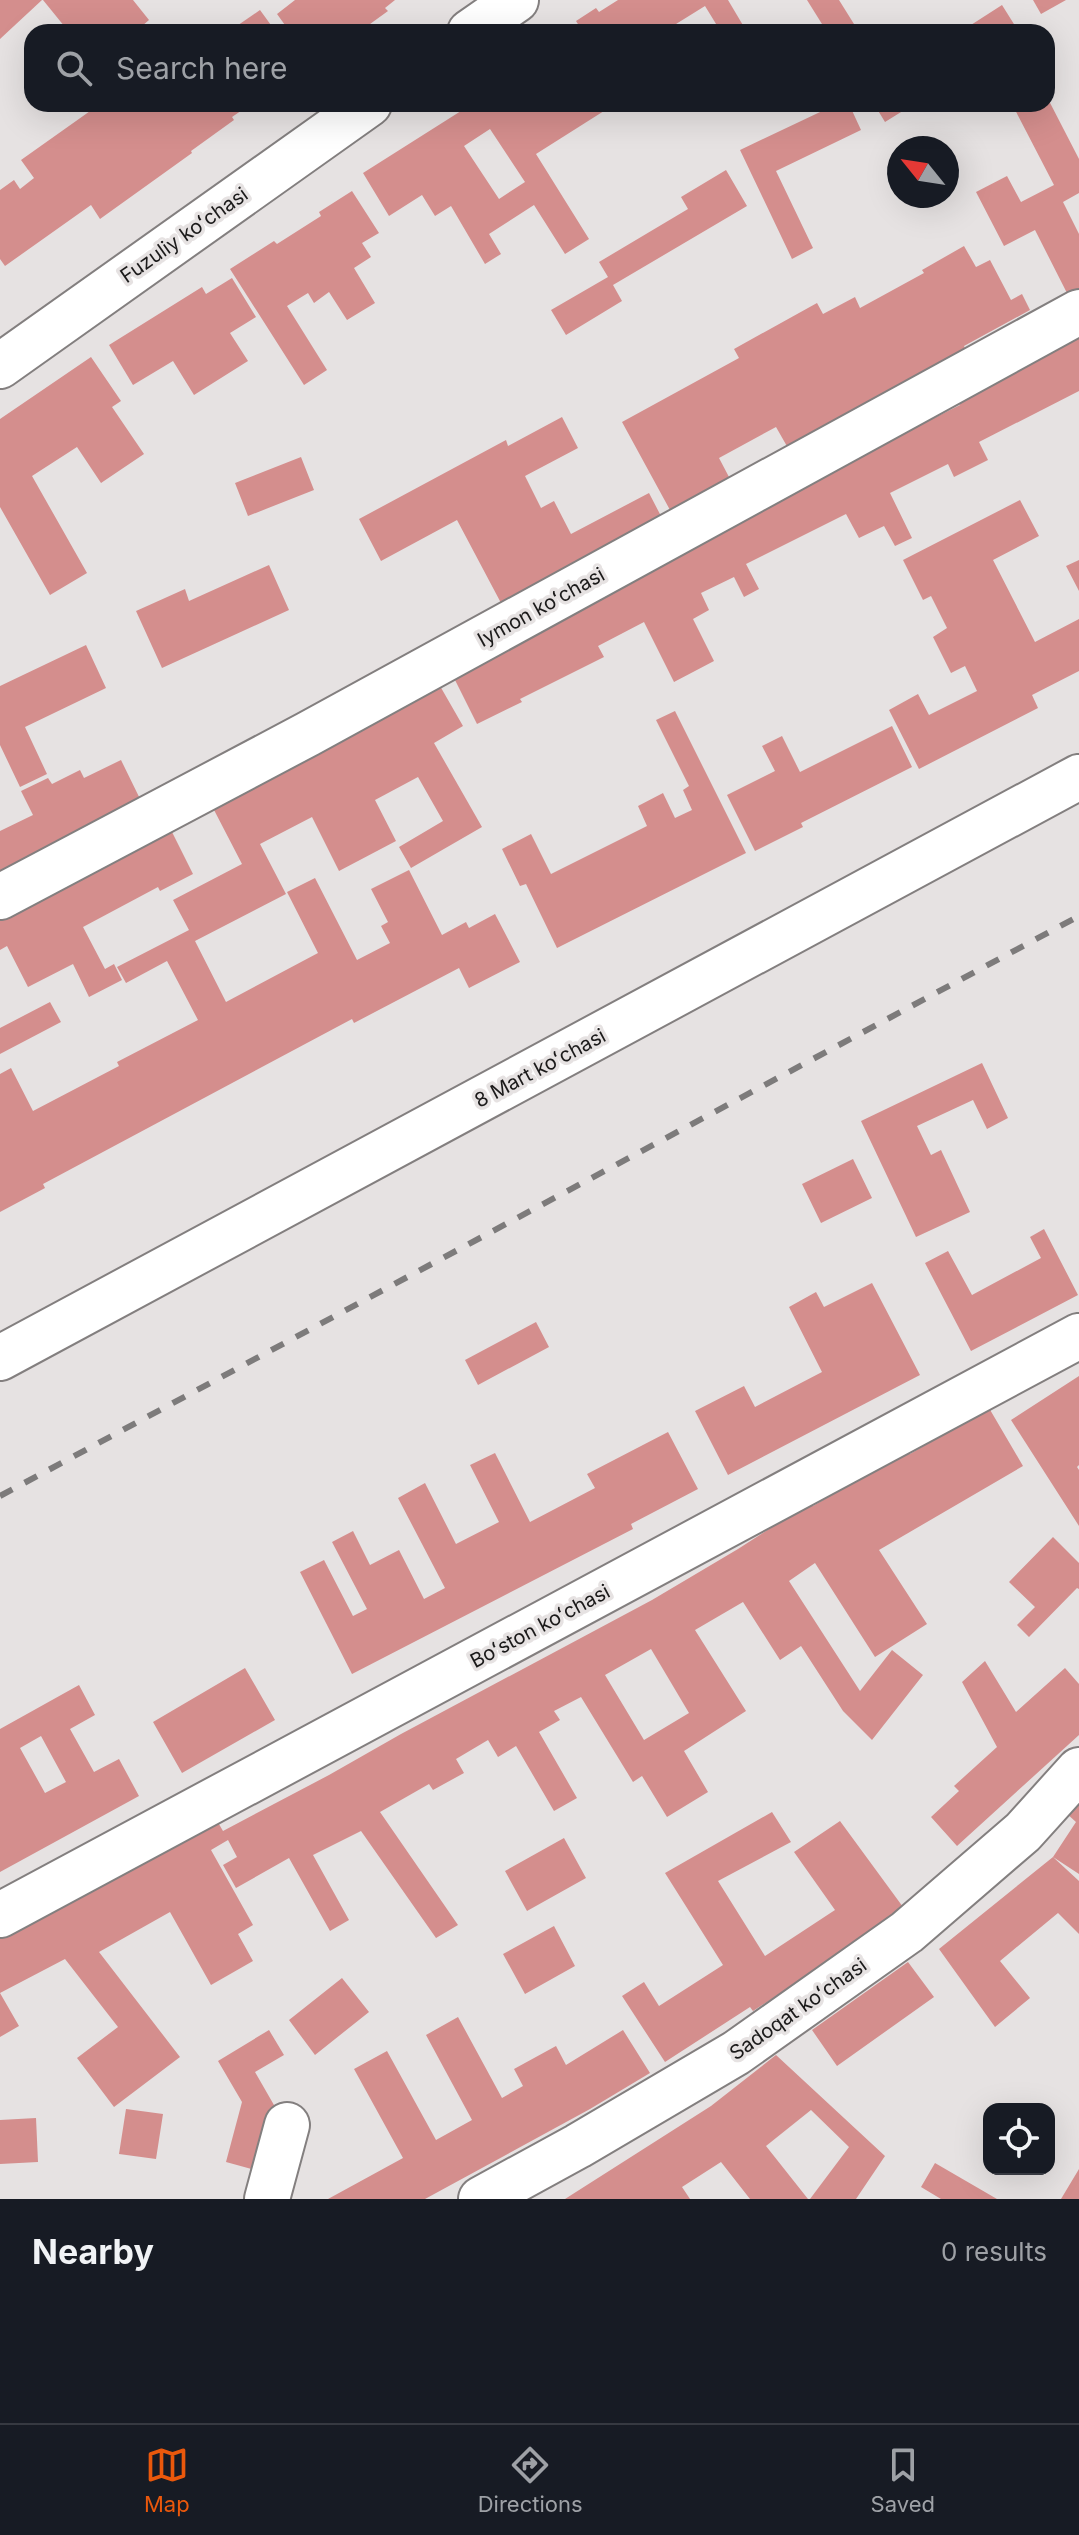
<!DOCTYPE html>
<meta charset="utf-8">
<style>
body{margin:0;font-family:Inter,sans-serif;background:#20242c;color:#f1f3f6}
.controls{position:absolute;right:24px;bottom:24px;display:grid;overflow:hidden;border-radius:16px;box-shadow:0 8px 32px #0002}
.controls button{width:72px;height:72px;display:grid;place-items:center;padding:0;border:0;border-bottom:2px solid #363941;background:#171b24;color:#f1f3f6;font:40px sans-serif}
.compass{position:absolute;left:887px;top:136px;width:72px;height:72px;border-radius:50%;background:#171b24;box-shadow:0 8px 32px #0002;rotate:300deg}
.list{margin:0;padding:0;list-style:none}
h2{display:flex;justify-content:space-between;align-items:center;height:104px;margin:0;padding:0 32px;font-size:34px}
h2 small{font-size:26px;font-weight:400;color:#9ea1a6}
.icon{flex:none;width:44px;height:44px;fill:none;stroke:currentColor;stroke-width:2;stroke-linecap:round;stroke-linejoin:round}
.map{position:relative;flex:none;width:1079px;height:2199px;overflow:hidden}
.search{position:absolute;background:#171b24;box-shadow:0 8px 32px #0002;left:24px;right:24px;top:24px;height:88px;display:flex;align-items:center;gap:20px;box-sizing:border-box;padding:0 28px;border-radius:24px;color:#9ea1a6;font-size:30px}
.sheet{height:224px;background:#171b24}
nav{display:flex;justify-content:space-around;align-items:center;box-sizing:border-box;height:112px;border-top:2px solid #363941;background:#171b24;font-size:22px;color:#9ea1a6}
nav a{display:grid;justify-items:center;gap:4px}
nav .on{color:#ea580c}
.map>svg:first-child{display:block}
</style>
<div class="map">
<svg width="1079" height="2199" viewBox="0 0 1079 2199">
<rect width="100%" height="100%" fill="#e6e2e2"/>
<!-- building -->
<path fill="#d48e8d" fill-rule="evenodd" d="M0 0H42L0 39Z
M43 0H133L149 20 135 32H69Z
M295 0H395L385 8 388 11 359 32H290L277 14Z
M618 0H728L747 32H721L705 6 676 24 681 32H583L576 21 596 8 599 12Z
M807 0H839L859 32H827Z
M1033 0H1066L1041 14Z
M1002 5 1019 32H960Z
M260 10 276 32H228Z
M1047 97 1079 159V193L1063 202 1079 234V292L1069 297 1035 230 1004 246 976 192 1007 176 1021 202 1054 185 1012 104H1047Z
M100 104H251L232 117 234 120 191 151 192 153 100 219 91 205 5 266 0 259V190L14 180 20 189 34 178 21 160Z
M472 104H615L536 154 589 239 565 254 534 205 489 234 501 254 485 264 451 206 435 216 422 195 389 216 363 173ZM490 129 525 182 499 199 464 146Z
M837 104H849L861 130 776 171 813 248 792 259 740 150Z
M874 104H914L885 122Z
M726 170 747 206 613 285 622 301 566 335 551 310 608 277 599 262 688 209 681 197Z
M352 191 379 233 362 243 371 257 354 268 375 303 347 320 329 292 314 303 308 293 287 306 327 370 304 385 230 269 274 241 277 244 321 216 319 212Z
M964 246 976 267 990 260 1011 300 1022 294 1030 310 964 346 967 353 788 448 776 427 719 458 729 477 670 510 622 422 739 358 734 349 817 303 823 314 855 297 860 308 924 273 922 270Z
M232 278 256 317 230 333 248 361 194 395 173 361 133 385 109 345 202 287 206 294Z
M1079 334V391L979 442 988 460 954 477 948 464 890 493 912 538 895 546 884 526 859 538 846 514 746 564 759 589 744 597 734 577 701 593 709 610 693 619 714 661 674 682 644 622 598 646 604 657 520 699 522 702 477 724 452 674 851 460 960 405 956 396Z
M91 357 121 401 112 407 144 454 101 483 77 447 32 476 87 573 50 595 0 507V419Z
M562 417 578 448 525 476 541 508 554 501 571 534 649 493 662 518 501 603 457 520 381 561 359 519 506 440 508 446Z
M301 457 314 490 248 516 235 483Z
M1020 500 1039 536 993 560 1035 642 1079 619V671L1032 695 1038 708 919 769 889 710 918 694 929 715 977 691 965 666 951 673 933 637 947 628 931 596 923 600 903 560Z
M1079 560V591L1066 566Z
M269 565 289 610 162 668 136 611 185 589 189 601Z
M86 645 106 688 25 727 47 774 20 787 0 745V686Z
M436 679 463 726 434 743 482 827 411 868 399 847 443 821 418 777 375 800 396 841 339 871 312 817 260 844 286 894 195 941 226 1002 318 953 287 892 315 878 357 960 390 943 381 926 388 922 371 889 409 870 442 935 466 922 469 928 495 914 520 962 469 988 459 968 354 1023 352 1019 43 1184 45 1188 0 1212V1074L11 1068 33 1111 119 1066 117 1062 198 1020 167 961 126 983 117 967 189 930 173 900 242 864 213 808Z
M675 711 746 853 557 948 526 884 520 886 502 849 531 834 551 874 647 826 638 806 663 793 675 818 692 810 683 790 689 786 656 720Z
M892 726 912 767 801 823 803 827 755 851 727 795 775 771 762 746 782 736 800 772Z
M121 760 144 807 0 883V831L33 815 21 791 48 778 52 784 80 770 84 778Z
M170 828 193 874 160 891 158 887 83 927 105 969 114 964 122 980 89 997 73 964 28 987 7 946 0 950V916Z
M50 1002 61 1022 0 1054V1028Z
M982 1063 1008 1118 987 1129 973 1100 917 1126 931 1155 941 1150 970 1212 916 1237 861 1121Z
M853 1159 872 1198 821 1223 802 1184Z
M1044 1229 1078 1295 971 1351 925 1263 948 1251 972 1295 1041 1258 1030 1237Z
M872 1283 920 1375 728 1475 695 1411 744 1386 755 1407 822 1372 789 1307 816 1292 824 1307Z
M536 1322 549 1347 478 1385 465 1360Z
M1079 1376V1465L1077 1467 1079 1470V1526L1011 1420Z
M989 1408 1023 1466 879 1550 927 1624 875 1657 815 1563 789 1581 860 1691 892 1650 923 1675 872 1740 843 1711 801 1646 780 1660 743 1602 695 1630 746 1711 684 1751 708 1792 667 1817 642 1776 633 1782 581 1697 554 1711 560 1720 539 1732 577 1798 554 1811 516 1746 498 1757 488 1740 456 1759 464 1773 433 1790 429 1784 380 1812 458 1925 436 1938 361 1831 313 1855 349 1920 330 1931 289 1858 236 1888 223 1865 237 1857 228 1840 211 1850 253 1925 238 1934 253 1961 211 1985 170 1912 99 1952 180 2057 114 2107 77 2058 118 2027 65 1959 0 1993 19 2026 0 2037V1935L216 1819 223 1831 329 1775 401 1734 652 1600 738 1549 811 1502 813 1506 908 1450 910 1454ZM651 1649 689 1713 644 1740 605 1675Z
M668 1432 698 1489 631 1524 633 1529 352 1674 300 1572 324 1560 353 1616 367 1609 332 1542 353 1531 370 1565 399 1550 424 1599 445 1588 398 1498 425 1483 456 1544 499 1522 470 1465 495 1453 530 1522 595 1488 587 1474Z
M1053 1537 1079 1563V1589L1077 1588 1029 1637 1017 1625 1035 1607 1009 1582Z
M985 1661 1016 1712 1065 1668 1079 1684V1735L957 1846 931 1817 959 1791 954 1786 997 1747 962 1682Z
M245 1668 275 1720 182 1773 153 1722Z
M79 1685 95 1715 70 1729 94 1772 119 1759 139 1796 0 1872V1729ZM41 1736 66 1782 45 1793 20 1748Z
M1079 1798V1874L1053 1857 1076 1822 1066 1813Z
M772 1812 791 1842 718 1881 765 1956 835 1910 794 1852 840 1821 903 1907 824 1965 753 2011 750 2007 665 2062 622 1996 644 1982 659 2006 723 1965 665 1873Z
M564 1838 586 1878 527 1911 505 1871Z
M1053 1857 1079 1881V1934L1058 1913 1000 1961 1030 1998 995 2027 939 1949Z
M554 1926 575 1966 525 1994 503 1954Z
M908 1962 934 1997 837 2066 812 2030Z
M342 1978 369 2012 315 2055 289 2020Z
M458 2017 502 2098 523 2086 514 2069 556 2046 566 2065 623 2030 650 2073 590 2109 425 2199H328L403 2158 354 2069 387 2051 436 2140 472 2120 426 2035Z
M269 2030 284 2055 255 2072 278 2112 262 2172 226 2162 242 2102 218 2061Z
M776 2055 885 2156 856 2199H810L849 2147 811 2110 766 2146 808 2199H750L721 2162 682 2187 690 2199H565L711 2106Z
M126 2109 163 2114 156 2159 119 2154Z
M36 2118 38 2162 0 2164V2120Z
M935 2163 997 2199H941L921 2187Z
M1079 2169V2199H1061Z"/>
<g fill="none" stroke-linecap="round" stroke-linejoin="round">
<!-- minor casing -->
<g stroke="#837f7f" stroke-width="48">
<path id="minor" d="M470 32 516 0
M0 366 369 104
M0 897 308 734 1079 312
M0 1358 1079 777
M0 1915 1079 1336
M267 2199 287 2125
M481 2199 578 2146 736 2053 907 1932 1023 1832 1079 1770"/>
</g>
<!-- minor -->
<use href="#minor" stroke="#fff" stroke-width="44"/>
<!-- rail -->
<path stroke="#7d7b7b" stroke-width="6" stroke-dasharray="14 14" stroke-linecap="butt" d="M0 1496 1079 916"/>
</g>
<g text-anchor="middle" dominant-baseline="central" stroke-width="7" stroke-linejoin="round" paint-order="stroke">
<!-- street labels -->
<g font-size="20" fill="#1b1a1a" stroke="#e6e2e2">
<text transform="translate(184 235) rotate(-35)">Fuzuliy koʻchasi</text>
<text transform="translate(541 607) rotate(-29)">Iymon koʻchasi</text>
<text transform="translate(540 1068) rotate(-28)">8 Mart koʻchasi</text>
<text transform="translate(540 1626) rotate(-28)">Boʻston koʻchasi</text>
<text transform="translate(798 2009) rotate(-35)">Sadoqat koʻchasi</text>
</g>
</g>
</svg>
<div class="controls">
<button><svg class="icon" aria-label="locate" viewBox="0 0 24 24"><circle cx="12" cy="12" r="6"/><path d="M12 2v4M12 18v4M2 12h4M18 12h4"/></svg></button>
</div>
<svg class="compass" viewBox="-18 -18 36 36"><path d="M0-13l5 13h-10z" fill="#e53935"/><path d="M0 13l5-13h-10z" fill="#9ea1a6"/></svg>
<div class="search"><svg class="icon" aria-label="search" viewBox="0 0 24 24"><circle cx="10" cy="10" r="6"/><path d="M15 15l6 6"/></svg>Search here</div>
</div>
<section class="sheet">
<h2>Nearby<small>0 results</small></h2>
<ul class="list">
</ul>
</section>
<nav>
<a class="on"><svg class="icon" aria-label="map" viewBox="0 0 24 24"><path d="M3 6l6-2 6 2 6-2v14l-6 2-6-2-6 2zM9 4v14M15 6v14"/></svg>Map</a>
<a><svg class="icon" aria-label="directions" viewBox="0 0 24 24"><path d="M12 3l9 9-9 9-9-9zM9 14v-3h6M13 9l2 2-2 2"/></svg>Directions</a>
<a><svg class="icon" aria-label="saved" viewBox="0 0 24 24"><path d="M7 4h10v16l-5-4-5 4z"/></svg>Saved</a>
</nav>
